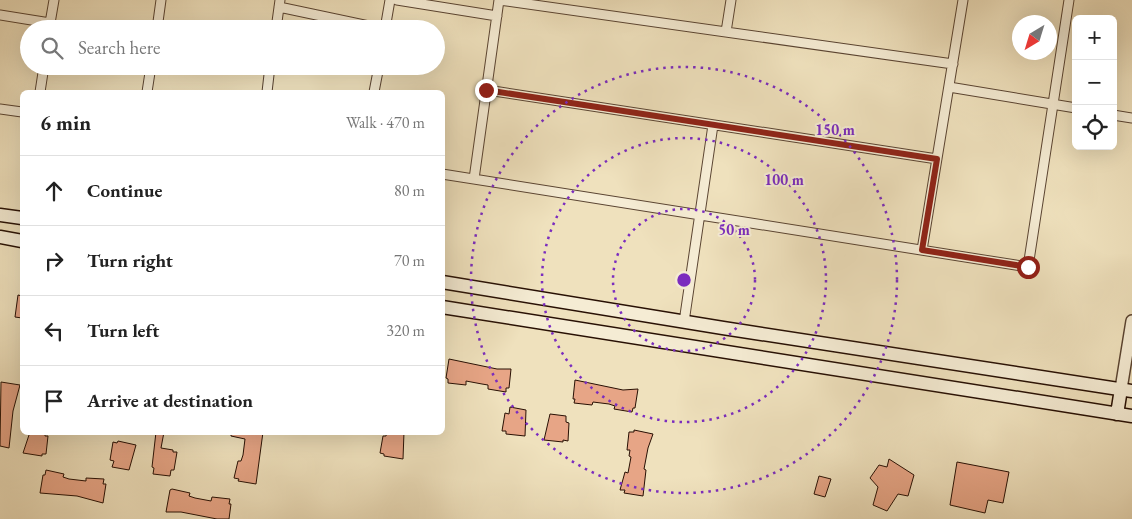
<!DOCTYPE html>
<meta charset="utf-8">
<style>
body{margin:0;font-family:"EB Garamond",serif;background:#f6f6f6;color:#222}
.controls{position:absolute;right:15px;top:15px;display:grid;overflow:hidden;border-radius:8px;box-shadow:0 5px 20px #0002}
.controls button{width:45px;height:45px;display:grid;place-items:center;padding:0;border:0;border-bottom:1px solid #e0e0e0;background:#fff;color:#222;font:25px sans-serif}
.compass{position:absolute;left:1012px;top:15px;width:45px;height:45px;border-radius:50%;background:#fff;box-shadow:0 5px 20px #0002;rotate:218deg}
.stop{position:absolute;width:15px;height:15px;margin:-11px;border:4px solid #8f2418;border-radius:50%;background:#fff}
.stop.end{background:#8f2418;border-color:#fff;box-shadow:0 1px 5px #0008}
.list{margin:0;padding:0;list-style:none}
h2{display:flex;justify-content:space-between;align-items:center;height:65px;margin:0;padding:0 20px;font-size:21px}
h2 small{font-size:16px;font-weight:400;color:#767676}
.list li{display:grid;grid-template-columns:32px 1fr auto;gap:15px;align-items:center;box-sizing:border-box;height:70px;padding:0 20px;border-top:1px solid #e0e0e0}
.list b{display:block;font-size:19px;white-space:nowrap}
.list em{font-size:16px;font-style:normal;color:#767676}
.icon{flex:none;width:28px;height:28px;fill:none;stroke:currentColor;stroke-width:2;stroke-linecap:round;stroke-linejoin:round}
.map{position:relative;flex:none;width:1132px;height:519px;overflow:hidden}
.search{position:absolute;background:#fff;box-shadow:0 5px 20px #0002;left:20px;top:20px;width:425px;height:55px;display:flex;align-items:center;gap:12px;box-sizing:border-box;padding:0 18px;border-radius:28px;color:#767676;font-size:19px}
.panel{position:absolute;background:#fff;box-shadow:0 5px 20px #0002;left:20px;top:90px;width:425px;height:345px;border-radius:8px}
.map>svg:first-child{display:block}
</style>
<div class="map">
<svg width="1132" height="519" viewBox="0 0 1132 519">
<rect width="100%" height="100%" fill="#efe1bd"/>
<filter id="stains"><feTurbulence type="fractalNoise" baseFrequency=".004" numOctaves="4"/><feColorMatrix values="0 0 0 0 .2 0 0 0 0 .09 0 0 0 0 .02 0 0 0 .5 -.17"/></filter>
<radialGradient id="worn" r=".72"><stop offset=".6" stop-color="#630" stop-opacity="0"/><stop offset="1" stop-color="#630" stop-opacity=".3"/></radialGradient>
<!-- building -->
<path fill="#e7a586" stroke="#281004" d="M18 295 22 296V318L15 317Z
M449 359 497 369H511L509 388H506V392L488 389V385L482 384 466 381V385L448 383V379L446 378Z
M575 380 623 390 638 389 635 408H633L632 412 614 409 615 406 609 404 593 402 592 405 574 403 575 399H573Z
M1 382 20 385 13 411 9 448 0 446Z
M510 407 526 410 525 436 506 434V431H502L505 413 509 414Z
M550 414 566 416V422L569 423 568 441 563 440V442L544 440Z
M634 430 653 434 648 448 644 469 646 470 643 496 624 493 625 490H620L625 472 628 473 631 457 629 456 630 450H627L629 432H634Z
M30 432H45V436H48L46 454H42V456L23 453Z
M156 432H164L161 448 173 450V452H177L174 470H171L170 476 153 474 154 468 152 467Z
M231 432H263L256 484 238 481 239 479 234 478 238 461H241L243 455 245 439 231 436Z
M387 432H404L403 459 384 456V454L380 453 383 436H386Z
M118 441 136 445 129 470 112 467 114 461 110 460 113 442 117 443Z
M889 459 914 475 908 496 898 494 887 511 873 505 878 487 870 478 879 465 887 467Z
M957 462 1009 472 1003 503 988 500 985 513 950 505Z
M46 470 64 474 63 477 69 479 86 481V478L104 479 103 484H106L103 503 77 496 40 493 43 475H45Z
M819 476 831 479 825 497 814 494Z
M172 489 190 493 189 496 195 498 211 501 212 497 230 499 229 504H231L229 519H217L181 512H166L170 490Z"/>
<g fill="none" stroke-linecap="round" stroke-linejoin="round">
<!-- minor casing -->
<g stroke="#5a4432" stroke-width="11">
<path id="minor" d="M397 0 497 16
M499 0 953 64
M279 7 383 29
M0 15 50 23
M49 29 54 0
M157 29 161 0
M276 29 280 0
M385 29 390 0
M726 32 731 0
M949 87 1076 108
M487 90 937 159
M40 92 44 66
M147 92 151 66
M267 92 270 66
M374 92 379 66
M0 109 22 112
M1113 115 1132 118
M442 174 1028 267 1069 0
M474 179 499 0
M922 250 963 0
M684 322 713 125"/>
</g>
<!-- tertiary casing -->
<g stroke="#5a4432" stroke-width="14">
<path id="tertiary" d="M1121 389 1132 321"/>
</g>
<!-- secondary casing -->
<g stroke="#281004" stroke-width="15">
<path id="secondary" d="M0 215 22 218
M0 237 22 241
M442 282 723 328 1132 391
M442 307 1132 416
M1117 414 1121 389"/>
</g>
<!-- minor -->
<use href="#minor" stroke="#f5ecd4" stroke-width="9"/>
<!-- tertiary -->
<use href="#tertiary" stroke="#f5ecd4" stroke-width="11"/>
<!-- secondary -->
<use href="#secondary" stroke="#f5ecd4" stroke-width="12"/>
</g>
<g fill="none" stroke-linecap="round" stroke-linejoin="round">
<!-- route -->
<path stroke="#8f2418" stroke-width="6" d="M486 90 937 159 922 250 1028 267"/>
</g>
<!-- distance rings -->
<g fill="none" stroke="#7b2cbf" stroke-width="2.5" stroke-dasharray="2.5 5">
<circle cx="684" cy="280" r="71"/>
<circle cx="684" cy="280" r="142"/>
<circle cx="684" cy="280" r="213"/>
</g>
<circle cx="684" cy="280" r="8" fill="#7b2cbf" stroke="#f5ecd4" stroke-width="2.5"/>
<g font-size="15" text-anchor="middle" font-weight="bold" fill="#7b2cbf" stroke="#f5ecd4" stroke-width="4" stroke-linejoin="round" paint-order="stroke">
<text x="835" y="135">150 m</text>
<text x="784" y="185">100 m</text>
<text x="734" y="235">50 m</text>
</g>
<rect width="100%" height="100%" filter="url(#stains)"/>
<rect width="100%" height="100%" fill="url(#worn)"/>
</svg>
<div class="controls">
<button>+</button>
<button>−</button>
<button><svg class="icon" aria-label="locate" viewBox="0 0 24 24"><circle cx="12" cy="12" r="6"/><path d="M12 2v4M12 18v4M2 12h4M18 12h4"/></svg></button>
</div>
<svg class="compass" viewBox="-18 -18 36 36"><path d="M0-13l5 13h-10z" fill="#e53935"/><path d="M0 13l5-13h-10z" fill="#767676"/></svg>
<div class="stop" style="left:1028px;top:267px"></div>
<div class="stop end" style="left:486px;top:90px"></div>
<div class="search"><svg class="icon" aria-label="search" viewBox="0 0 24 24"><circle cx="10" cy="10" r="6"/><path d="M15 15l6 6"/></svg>Search here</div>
<section class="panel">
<h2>6 min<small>Walk · 470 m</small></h2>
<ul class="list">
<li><svg class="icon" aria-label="ahead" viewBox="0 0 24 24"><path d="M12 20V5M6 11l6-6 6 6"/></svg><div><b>Continue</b></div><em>80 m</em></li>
<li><svg class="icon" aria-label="right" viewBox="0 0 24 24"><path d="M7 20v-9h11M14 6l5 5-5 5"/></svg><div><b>Turn right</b></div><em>70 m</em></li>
<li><svg class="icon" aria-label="left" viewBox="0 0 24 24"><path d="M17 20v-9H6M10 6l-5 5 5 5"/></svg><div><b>Turn left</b></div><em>320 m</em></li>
<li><svg class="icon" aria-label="arrive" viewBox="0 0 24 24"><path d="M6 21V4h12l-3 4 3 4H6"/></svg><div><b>Arrive at destination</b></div></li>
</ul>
</section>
</div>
